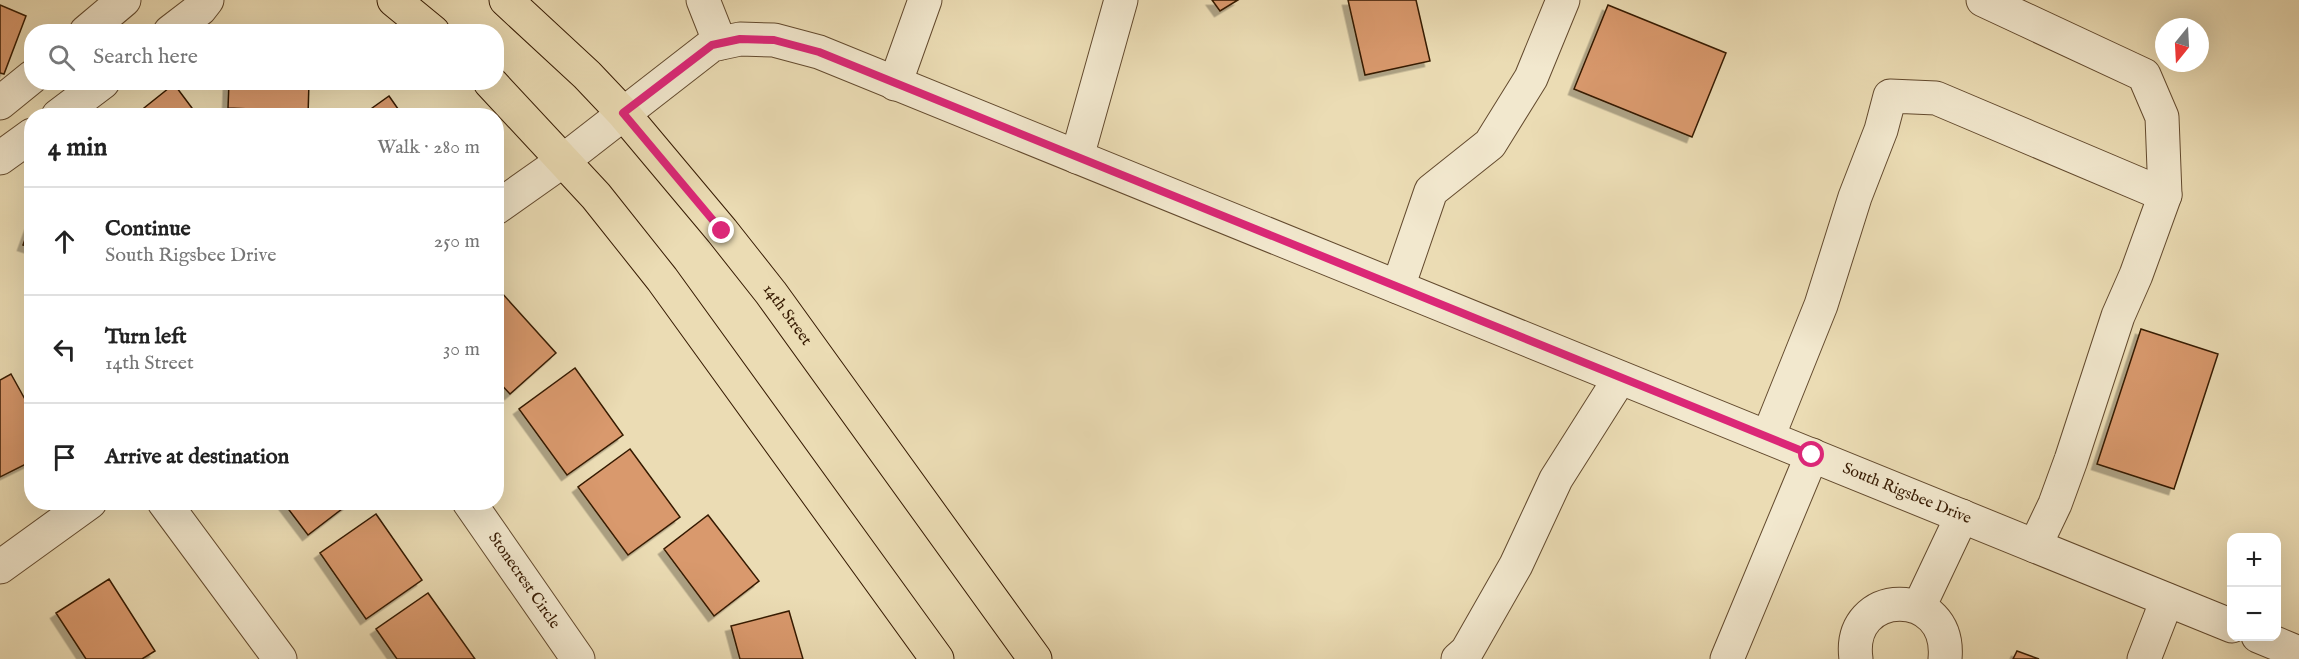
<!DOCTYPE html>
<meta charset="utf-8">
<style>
body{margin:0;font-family:"IM FELL English",serif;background:#f6f6f6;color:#222}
.controls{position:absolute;right:18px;bottom:18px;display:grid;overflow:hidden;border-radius:12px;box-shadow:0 6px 24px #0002}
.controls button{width:54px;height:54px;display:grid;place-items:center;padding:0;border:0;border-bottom:2px solid #e0e0e0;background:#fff;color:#222;font:30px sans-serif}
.compass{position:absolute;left:2155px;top:18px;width:54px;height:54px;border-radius:50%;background:#fff;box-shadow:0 6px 24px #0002;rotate:198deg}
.stop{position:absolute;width:18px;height:18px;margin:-14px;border:4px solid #db2777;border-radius:50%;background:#fff}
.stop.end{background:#db2777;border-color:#fff;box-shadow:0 2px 6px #0008}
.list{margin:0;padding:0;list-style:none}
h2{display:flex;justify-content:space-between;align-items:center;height:78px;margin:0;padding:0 24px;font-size:26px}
h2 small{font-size:20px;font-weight:400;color:#767676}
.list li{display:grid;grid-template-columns:39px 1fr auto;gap:18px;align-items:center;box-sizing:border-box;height:108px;padding:0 24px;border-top:2px solid #e0e0e0}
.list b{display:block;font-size:22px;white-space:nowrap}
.list p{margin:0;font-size:20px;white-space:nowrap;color:#767676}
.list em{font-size:20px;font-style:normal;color:#767676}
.icon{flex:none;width:33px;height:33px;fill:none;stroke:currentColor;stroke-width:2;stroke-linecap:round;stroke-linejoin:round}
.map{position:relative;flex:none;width:2299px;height:659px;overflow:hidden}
.search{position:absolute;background:#fff;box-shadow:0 6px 24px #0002;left:24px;top:24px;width:480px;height:66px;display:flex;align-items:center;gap:15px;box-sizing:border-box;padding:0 21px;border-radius:24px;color:#767676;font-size:22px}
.panel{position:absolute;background:#fff;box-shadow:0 6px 24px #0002;left:24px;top:108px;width:480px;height:402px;border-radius:24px}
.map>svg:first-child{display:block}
</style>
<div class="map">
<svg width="2299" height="659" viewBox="0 0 2299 659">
<defs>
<filter id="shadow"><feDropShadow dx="-5.5" dy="5.5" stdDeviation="0" flood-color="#0004"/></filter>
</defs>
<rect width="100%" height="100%" fill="#ebdcb4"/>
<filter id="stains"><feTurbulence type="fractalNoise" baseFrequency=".00333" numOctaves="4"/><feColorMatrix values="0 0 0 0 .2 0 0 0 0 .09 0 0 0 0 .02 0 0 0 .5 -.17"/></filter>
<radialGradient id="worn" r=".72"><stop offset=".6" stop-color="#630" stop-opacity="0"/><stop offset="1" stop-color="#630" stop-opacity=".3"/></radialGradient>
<!-- building -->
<path fill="#d9996d" stroke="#361a02" stroke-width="1.5" filter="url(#shadow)" d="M1212 0H1238L1220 11Z
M1348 0H1416L1430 61 1365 75Z
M0 5 26 16 4 74 0 73Z
M1608 5 1726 53 1692 137 1574 89Z
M229 82H309L308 116H272V110L228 108Z
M174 84 198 116H134Z
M389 96 403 116H361Z
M32 220V248L23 245Z
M501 292 556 353 510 394 496 379V297Z
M2141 329 2218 354 2174 489 2097 464Z
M575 368 623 435 567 475 519 409Z
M11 374 32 412V461L0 477V380Z
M630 449 680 517 628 555 578 487Z
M283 502H351L308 535Z
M376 514 422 580 366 619 320 553Z
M708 515 759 581 714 616 664 549Z
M109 579 155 651 142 659H86L56 613Z
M428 593 475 659H397L376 629Z
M789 611 803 659H740L731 626Z
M2017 651 2039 659H2013Z"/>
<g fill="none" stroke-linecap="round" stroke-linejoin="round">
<!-- minor casing -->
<g stroke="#634a2e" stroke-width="35">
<g id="minor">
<path d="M703 0 720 43"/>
<path d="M1983 0 2144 75 2162 117 2165 195 2136 275 2118 316 2071 460 2055 504 2035 546"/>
<path d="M86 32 124 0"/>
<path d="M170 32 200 9 207 0"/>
<path d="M895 84 925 0"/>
<path d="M0 103 32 77"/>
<path d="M58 116 103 82"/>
<path d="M1077 157 1121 0"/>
<path d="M0 158 32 135"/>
<path id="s1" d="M496 208 564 160 712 45 740 39 774 40 819 52 2232 626"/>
<path d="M1398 287 1431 191 1490 144 1531 78 1563 0"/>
<path d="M1768 437 1821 305 1855 197 1881 130 1890 96 1936 98 2165 195"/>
<path d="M164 502 280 659"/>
<path id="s2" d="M469 502 578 659"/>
<path d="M0 567 90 502"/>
<path d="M1919 607 1962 516"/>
<path d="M2258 636 2299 653"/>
<path d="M1458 659 1467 651 1516 565 1556 479 1620 378"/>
<path d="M1727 659 1812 455"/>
<path d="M1856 659C1846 587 1952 585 1945 659"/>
<path d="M2144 659 2167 600"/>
</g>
</g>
<!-- major casing -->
<g stroke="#361a02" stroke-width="35">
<g id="major">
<path d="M394 0 433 32"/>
<path id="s3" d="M506 0 587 75 623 113 722 231 771 293 1035 659"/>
<path d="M490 82 596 196 662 279 937 659"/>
</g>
</g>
<!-- minor -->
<use href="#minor" stroke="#f2e8ce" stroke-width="33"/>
<!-- major -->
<use href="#major" stroke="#ebdcb4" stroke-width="33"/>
</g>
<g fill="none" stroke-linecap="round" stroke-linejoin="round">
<!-- route -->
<path stroke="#db2777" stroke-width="8" d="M722 231 623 113 712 45 740 39 774 40 819 52 1812 455"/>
</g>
<g text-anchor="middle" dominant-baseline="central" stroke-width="4.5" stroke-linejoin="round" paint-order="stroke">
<!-- street labels -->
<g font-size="16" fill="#361a02" stroke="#f2e8ce">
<text stroke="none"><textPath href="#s3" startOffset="423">14th Street</textPath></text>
<text stroke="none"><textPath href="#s1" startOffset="1554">South Rigsbee Drive</textPath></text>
<text stroke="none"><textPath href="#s2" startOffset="96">Stonecrest Circle</textPath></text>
</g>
</g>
<rect width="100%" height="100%" filter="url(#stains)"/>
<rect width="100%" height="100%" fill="url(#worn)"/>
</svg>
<div class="controls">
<button>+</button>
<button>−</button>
</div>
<svg class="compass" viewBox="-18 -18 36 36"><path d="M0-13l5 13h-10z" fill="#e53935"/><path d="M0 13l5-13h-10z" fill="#767676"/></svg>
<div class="stop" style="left:1812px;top:455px"></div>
<div class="stop end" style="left:722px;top:231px"></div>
<div class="search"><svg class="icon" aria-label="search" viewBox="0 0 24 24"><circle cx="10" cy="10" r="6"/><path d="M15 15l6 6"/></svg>Search here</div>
<section class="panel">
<h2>4 min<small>Walk · 280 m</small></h2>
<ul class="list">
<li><svg class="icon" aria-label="ahead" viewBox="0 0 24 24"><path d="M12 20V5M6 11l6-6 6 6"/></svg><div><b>Continue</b><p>South Rigsbee Drive</p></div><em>250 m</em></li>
<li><svg class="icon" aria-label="left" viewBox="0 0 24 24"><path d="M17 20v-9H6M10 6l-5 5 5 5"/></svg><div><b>Turn left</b><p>14th Street</p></div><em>30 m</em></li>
<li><svg class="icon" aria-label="arrive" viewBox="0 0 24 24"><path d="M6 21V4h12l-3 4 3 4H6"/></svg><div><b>Arrive at destination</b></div></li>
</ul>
</section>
</div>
